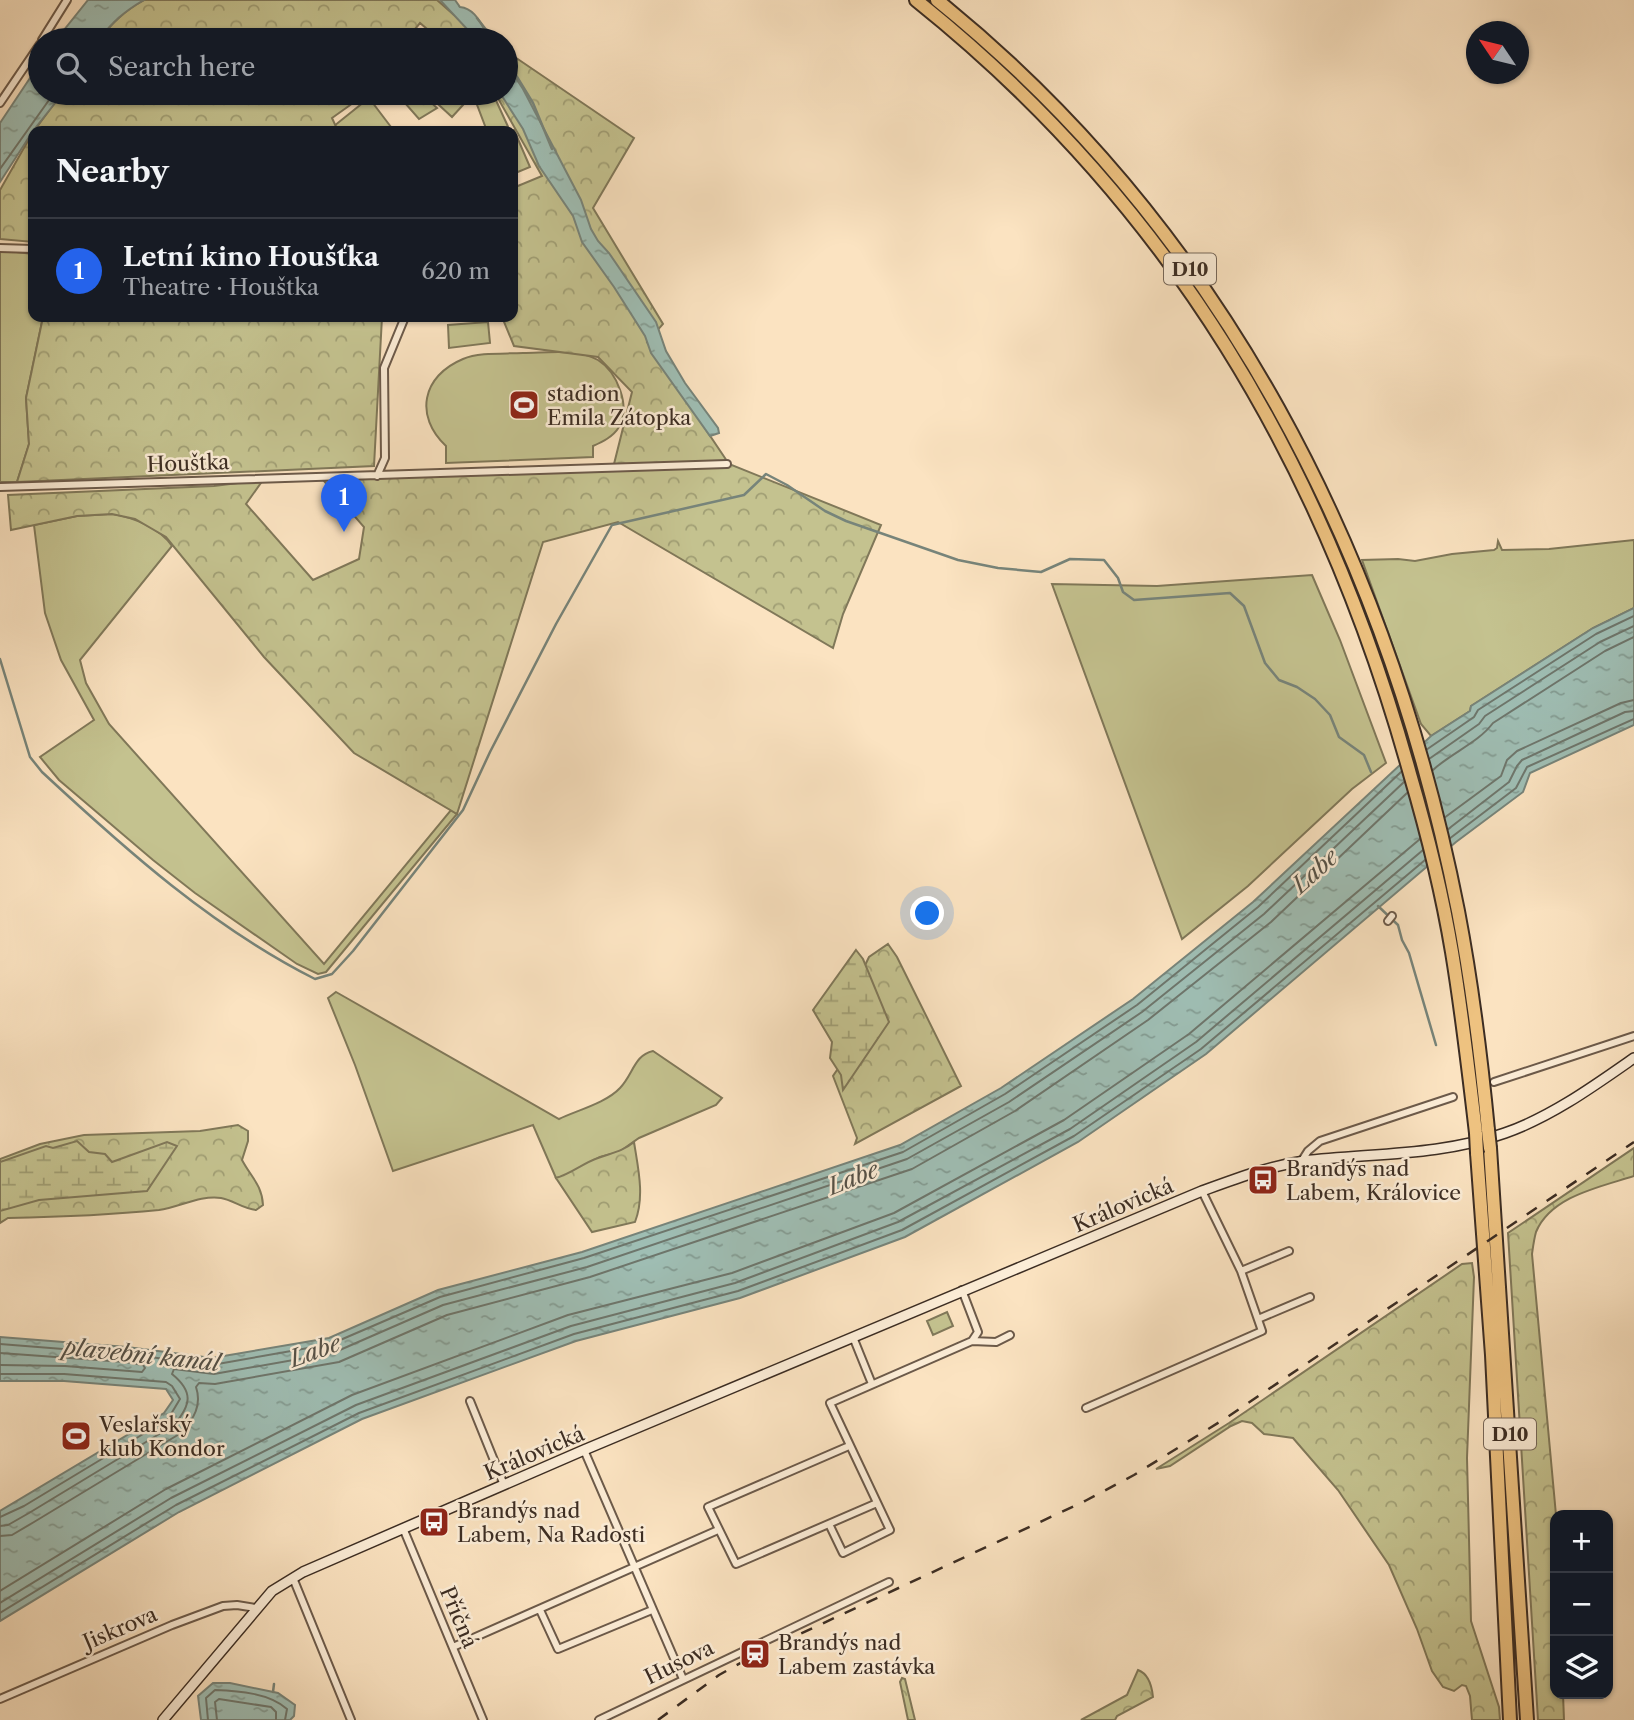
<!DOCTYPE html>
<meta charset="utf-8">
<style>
body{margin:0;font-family:"Libre Caslon Text",serif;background:#242831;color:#f1f3f6}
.controls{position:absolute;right:21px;bottom:21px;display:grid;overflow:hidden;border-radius:14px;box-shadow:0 2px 5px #0004}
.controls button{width:63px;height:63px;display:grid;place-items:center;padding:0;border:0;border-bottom:2px solid #363941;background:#171b24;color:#f1f3f6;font:35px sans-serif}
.compass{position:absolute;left:1466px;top:21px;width:63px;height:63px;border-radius:50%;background:#171b24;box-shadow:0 2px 5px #0004;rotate:305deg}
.you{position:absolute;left:928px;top:914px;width:24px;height:24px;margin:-18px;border:5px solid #fff;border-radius:50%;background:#1a73e8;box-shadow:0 0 0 10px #1a73e833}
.badge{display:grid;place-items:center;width:46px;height:46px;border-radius:50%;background:#2563eb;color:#fff;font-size:23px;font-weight:700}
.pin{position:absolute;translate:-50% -58px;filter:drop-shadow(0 2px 4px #0008)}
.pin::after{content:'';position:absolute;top:37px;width:24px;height:21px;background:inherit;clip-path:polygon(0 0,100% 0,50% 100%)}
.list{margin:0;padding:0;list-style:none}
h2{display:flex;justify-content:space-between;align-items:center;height:91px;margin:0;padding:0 28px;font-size:30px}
h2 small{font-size:23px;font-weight:400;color:#9ea1a6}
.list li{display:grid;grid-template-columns:46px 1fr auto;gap:21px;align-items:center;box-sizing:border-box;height:105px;padding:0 28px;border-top:2px solid #363941}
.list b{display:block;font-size:26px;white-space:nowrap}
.list p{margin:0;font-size:23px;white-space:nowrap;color:#9ea1a6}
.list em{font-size:23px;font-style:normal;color:#9ea1a6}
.icon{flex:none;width:38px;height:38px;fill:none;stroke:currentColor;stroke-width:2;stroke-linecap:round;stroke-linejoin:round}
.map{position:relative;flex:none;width:1634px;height:1720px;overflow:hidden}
.search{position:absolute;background:#171b24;box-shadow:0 2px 5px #0004;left:28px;top:28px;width:490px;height:77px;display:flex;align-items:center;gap:18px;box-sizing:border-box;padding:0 24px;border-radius:38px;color:#9ea1a6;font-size:26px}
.panel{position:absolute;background:#171b24;box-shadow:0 2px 5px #0004;left:28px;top:126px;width:490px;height:196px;border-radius:14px}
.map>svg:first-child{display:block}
</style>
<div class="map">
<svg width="1634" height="1720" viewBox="0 0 1634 1720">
<defs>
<pattern id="forest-crowns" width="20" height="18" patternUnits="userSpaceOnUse" patternTransform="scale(1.75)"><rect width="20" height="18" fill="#c4c28f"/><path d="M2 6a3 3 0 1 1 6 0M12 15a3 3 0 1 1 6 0" fill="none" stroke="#a09e74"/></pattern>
<pattern id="wetland-marsh" width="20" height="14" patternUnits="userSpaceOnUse" patternTransform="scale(1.75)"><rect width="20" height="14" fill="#c4c28f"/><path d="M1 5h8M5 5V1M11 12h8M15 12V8" fill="none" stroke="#a09e74"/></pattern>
<pattern id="water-ripples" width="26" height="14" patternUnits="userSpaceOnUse" patternTransform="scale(1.75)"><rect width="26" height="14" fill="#9fbeb4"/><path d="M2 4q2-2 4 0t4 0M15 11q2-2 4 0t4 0" fill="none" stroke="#839b92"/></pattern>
</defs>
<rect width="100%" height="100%" fill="#fbe3c1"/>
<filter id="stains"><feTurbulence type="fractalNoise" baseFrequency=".00286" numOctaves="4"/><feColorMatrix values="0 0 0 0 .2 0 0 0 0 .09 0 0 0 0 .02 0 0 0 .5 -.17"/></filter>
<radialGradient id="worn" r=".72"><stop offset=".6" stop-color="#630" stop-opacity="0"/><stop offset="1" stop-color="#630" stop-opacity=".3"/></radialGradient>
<!-- green -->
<path fill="#c4c28f" stroke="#807859" stroke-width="2" d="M426 93H474L452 117Z
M494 96 510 131 514 130 530 167 513 174V131H487L476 102Z
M369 98 394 131H339L334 126Z
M0 250 33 254V317H43L26 398 29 444 17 482H0Z
M488 322 490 343 449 348 448 325Z
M523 353C546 353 578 348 598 360 617 372 631 406 619 427 613 437 602 442 593 446V457L446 463V446C414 416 422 376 463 359 479 352 504 354 523 353Z
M112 514C133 517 160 528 172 546L80 660 86 683 109 724 324 964 451 810 457 814 326 972 318 974 297 964 195 893 153 860 59 780 40 757 94 720 61 660 45 613 34 525 77 516Z
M1634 540V608L1593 628 1471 706 1470 711 1431 736 1421 724 1362 560 1398 559 1415 561 1452 554 1494 550 1497 548 1498 541 1502 550 1549 549Z
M1312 575 1340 640 1386 763 1352 789 1248 886 1182 939 1052 584 1157 586Z
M336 992 559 1119C578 1110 606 1103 620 1088 633 1075 634 1055 653 1051L722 1098 716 1105 639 1138 619 1152 600 1157 565 1176 556 1178 533 1125 393 1171 355 1065 328 998Z
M947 1312 953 1326 933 1335 927 1321Z"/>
<!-- forest -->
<path fill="url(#forest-crowns)" stroke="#807859" stroke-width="2" d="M144 0H437L454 15 490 40H440L420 23 406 40H99C112 22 125 10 144 0Z
M506 51 634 138 593 208 663 324 647 342 729 464 881 525 843 614 833 648 618 522 543 542 457 814 354 753 264 657 166 537 135 519 112 514 77 516 11 530 8 495 214 486 263 480 246 504 313 580 359 559 364 527 323 480 614 464 632 392 598 357 514 346 502 317H513V188L542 176 495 93H506Z
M62 93H367L332 118 338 131H34Z
M385 93H421L437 108 419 119 398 95Z
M33 132V242L0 239V190Z
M43 317H382L374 466 17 482 29 444 26 398Z
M888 944 897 957 961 1086 855 1144 857 1138 833 1076 861 1035 859 978 869 957Z
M238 1125 248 1131V1141L242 1160C251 1177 262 1185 263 1205L256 1210C243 1209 233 1200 221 1198 200 1195 180 1207 159 1210 109 1215 59 1217 8 1218L0 1223V1159L40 1144 84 1135 200 1131Z
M634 1142C638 1168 645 1196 635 1222L592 1232 556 1178C571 1174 583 1163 598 1158 611 1153 622 1152 634 1142Z
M1634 1148V1176C1600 1187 1551 1196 1536 1232 1534 1239 1533 1247 1532 1254L1556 1515 1555 1694H1563L1564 1720H1538L1508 1233Z
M1472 1263 1474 1277 1467 1458 1471 1621 1499 1707 1500 1720H1472L1470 1696 1466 1686 1462 1685 1454 1691 1443 1687 1432 1671 1417 1629 1389 1565 1338 1490 1293 1438 1264 1434 1252 1423 1242 1421 1231 1426 1170 1466 1156 1469 1229 1423 1462 1264Z
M1138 1670C1149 1674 1152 1687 1153 1697L1117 1716 1115 1720H1081L1127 1695Z
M902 1678 905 1679 915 1720H908L900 1682Z"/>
<!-- wetland -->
<path fill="url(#wetland-marsh)" stroke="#807859" stroke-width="2" d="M856 950 863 959 889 1022 843 1090 841 1075 830 1058 832 1042 813 1010Z
M77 1141 89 1152 105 1154 112 1162 167 1142 177 1146 147 1191 39 1200 0 1211V1162L46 1146 53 1148Z"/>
<!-- water -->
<path fill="url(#water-ripples)" stroke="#77847a" stroke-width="2" d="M88 0H144C125 11 112 22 99 40H56Z
M440 0H455L460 7C477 9 481 26 491 40H469L467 29Z
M40 63V93H63L33 131 0 182V123Z
M506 63 523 89 581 200 591 229 598 241 609 253 656 322 666 351 685 383 718 428 719 433 710 436 651 353 645 336 614 287 582 242 573 216 539 166 523 129 500 93H506Z
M1634 608V725L1530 773 1523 792 1456 842 1206 1054 1078 1142 905 1237 740 1298 576 1341 362 1419 179 1512 0 1621V1511L164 1413 173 1400 166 1389 64 1381H0V1337L127 1347 212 1358 329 1338 438 1290 582 1252 900 1145 1001 1088 1133 999 1253 902 1431 736 1470 711 1471 706 1593 628Z
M213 1683H230L278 1693 295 1705 294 1716 290 1720H201L198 1696Z"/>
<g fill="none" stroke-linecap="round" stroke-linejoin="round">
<!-- shore -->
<path stroke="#6e766c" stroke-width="2" d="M0 169 54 93
M1426 750 1474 717 1478 710 1596 634 1634 616
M1429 759 1479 724 1485 716 1600 642 1634 626
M1433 770C1451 753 1478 743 1493 723L1605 651 1634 637
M1444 818 1501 776 1507 760 1517 751 1621 703 1634 700
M1447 830 1509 782 1517 766 1522 760 1625 712 1634 711
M1449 839 1516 788 1527 767 1634 719
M0 1344 126 1354 212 1365 331 1344 440 1297 584 1258 903 1152 1005 1094 1137 1005 1258 907 1401 772
M0 1353 125 1362 143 1365 145 1368 142 1372 65 1366 0 1365
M0 1374H64L166 1382 172 1386 180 1399 168 1419 24 1506 0 1517
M0 1526 8 1525 29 1513 174 1425C191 1405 194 1392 172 1374L174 1369 214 1374 333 1353 443 1305 587 1267 907 1159 1009 1102 1142 1012 1264 914 1404 782
M0 1536 12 1535 34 1522 181 1433C194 1419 202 1405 196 1387L199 1383 215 1384 339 1362 447 1315 590 1277 912 1169 1015 1111 1148 1020 1271 922 1407 793
M0 1591 166 1489 352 1395 568 1315 732 1273 894 1213 1064 1120 1189 1034 1420 839
M0 1603 171 1498 356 1405 571 1326 735 1283 898 1222 1070 1129 1196 1042 1423 850
M0 1613 176 1505 359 1413 574 1334 738 1291 902 1230 1074 1136 1201 1049 1425 860
M208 1720 206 1698 215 1690C239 1691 269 1693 287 1709L285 1720
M217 1720 215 1702 219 1699 271 1707 276 1712V1720"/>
<!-- stream -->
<path stroke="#77847a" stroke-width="2.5" d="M477 18 494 40
M506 59 533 103 552 149
M0 659 30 757 42 772C126 850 212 927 315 979L332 974 353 951 463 810 490 752 556 624 612 525 744 495 766 474 787 485 825 511 846 521 958 560 998 568 1041 572 1070 559 1104 560 1118 578 1123 592 1134 600 1230 593 1244 606 1265 663 1279 680 1297 687 1315 699 1330 715 1339 737 1364 755 1371 772
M1378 906 1398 925 1402 940 1409 953 1436 1045
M273 1692 274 1684"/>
<!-- minor casing -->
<g stroke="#6c5a4a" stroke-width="10">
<path id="minor" d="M42 40 67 0
M0 103 40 44
M0 248 33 249
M377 476 385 458 384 368 405 317
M0 487 727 464
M1388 921 1392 916
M1494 1082 1634 1036
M1301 1162 1308 1151 1320 1141 1453 1097
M1241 1271 1289 1251
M1258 1319 1310 1297
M853 1337 872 1384
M972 1341 996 1342 1010 1335
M470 1401 504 1485
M1086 1408 1262 1331 1241 1271 1202 1191
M849 1446 708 1507 736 1564 877 1503
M584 1450 683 1679
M829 1524 843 1553 890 1530 830 1403 972 1341 978 1332 962 1290
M403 1528 483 1720
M293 1578 351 1720
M540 1610 558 1649 652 1610
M453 1647 718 1530
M0 1699 172 1625 223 1606 237 1605 256 1608
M599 1720 889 1582"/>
</g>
<!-- secondary casing -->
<g stroke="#3c2d23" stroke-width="12">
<path id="secondary" d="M163 1720 272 1591 303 1572 584 1450 1202 1191C1235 1179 1269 1166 1304 1161 1371 1153 1441 1156 1505 1133 1551 1117 1594 1086 1634 1058"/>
</g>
<!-- motorway casing -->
<g stroke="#3c2d23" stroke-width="16">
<path id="motorway" d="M916 0C1170 203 1324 463 1410 774 1427 832 1442 892 1452 952 1462 1012 1469 1073 1476 1133
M937 0C1222 230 1388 555 1458 911 1472 984 1481 1057 1488 1130
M1490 1148 1527 1720
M1477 1153 1492 1355 1510 1720"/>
</g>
<!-- minor -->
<use href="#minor" stroke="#fcedd7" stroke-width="6"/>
<!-- secondary -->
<use href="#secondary" stroke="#fcedd7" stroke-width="9"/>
<!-- motorway -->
<use href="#motorway" stroke="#eec280" stroke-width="12"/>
<!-- rail -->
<path stroke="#3c2d23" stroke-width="2.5" stroke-dasharray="12 12" stroke-linecap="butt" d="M658 1720 719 1675 755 1655 1085 1501 1134 1475 1226 1418 1634 1142"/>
<!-- motorway-bridge casing -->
<g stroke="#3c2d23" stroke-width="16" stroke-linecap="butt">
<path id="motorway-bridge" d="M1488 1130 1490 1148
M1476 1133 1477 1153"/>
</g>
<!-- motorway-bridge -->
<use href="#motorway-bridge" stroke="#eec280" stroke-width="12"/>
</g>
<!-- icons -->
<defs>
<g id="stadium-square" transform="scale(1.575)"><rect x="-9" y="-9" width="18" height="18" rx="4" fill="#8f2418" stroke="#fcedd7"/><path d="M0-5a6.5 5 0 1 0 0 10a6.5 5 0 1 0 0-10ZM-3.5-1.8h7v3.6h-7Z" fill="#fff"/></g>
<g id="bus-square" transform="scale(1.575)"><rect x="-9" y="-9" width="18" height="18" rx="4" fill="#8f2418" stroke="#fcedd7"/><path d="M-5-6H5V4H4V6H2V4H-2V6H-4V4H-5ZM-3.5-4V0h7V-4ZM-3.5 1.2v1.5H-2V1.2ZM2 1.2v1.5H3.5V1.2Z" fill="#fff"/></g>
<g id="station-square" transform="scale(1.575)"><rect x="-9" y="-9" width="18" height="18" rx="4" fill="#8f2418" stroke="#fcedd7"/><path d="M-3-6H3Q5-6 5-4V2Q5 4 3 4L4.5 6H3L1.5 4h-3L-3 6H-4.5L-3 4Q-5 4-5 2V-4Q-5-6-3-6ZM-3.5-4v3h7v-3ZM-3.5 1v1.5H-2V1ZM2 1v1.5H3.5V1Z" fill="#fff"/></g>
</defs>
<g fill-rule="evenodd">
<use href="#stadium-square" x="524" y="405"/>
<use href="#bus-square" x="1263" y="1180"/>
<use href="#stadium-square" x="76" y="1436"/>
<use href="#bus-square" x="434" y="1522"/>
<use href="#station-square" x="755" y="1654"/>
</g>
<g text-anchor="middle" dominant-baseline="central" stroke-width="5" stroke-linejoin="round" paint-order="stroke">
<!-- shield labels -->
<g fill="#fcedd7" stroke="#766759" stroke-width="2">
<rect x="1164" y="253.5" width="52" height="31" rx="5"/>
<rect x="1484" y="1418.5" width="52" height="31" rx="5"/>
</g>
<g font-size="19" font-weight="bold" fill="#3c2d23">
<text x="1190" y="269">D10</text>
<text x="1510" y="1434">D10</text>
</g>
<!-- poi labels -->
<g font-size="21" fill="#3c2d23" stroke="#fcedd7" text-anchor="start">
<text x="547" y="393">stadion<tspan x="547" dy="24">Emila Zátopka</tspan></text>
<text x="1286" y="1168">Brandýs nad<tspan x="1286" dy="24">Labem, Královice</tspan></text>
<text x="99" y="1424">Veslařský<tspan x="99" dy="24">klub Kondor</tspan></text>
<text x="457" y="1510">Brandýs nad<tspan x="457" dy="24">Labem, Na Radosti</tspan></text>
<text x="778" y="1642">Brandýs nad<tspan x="778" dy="24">Labem zastávka</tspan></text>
</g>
<!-- street labels -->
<g font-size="21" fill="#3c2d23" stroke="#fcedd7">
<text transform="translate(188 463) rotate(-2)">Houštka</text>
<text transform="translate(1123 1205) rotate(-23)">Královická</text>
<text transform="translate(534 1453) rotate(-23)">Královická</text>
<text transform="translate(459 1617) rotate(67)">Příčná</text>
<text transform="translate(120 1628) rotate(-23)">Jiskrova</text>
<text transform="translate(679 1662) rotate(-26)">Husova</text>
</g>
<!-- water labels -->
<g font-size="23" font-style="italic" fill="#555147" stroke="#fcedd7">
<text transform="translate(1315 871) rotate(-42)">Labe</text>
<text transform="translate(853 1178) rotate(-22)">Labe</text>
<text transform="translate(315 1351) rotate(-20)">Labe</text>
<text transform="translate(142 1355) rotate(6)">plavební kanál</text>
</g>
</g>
<rect width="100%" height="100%" filter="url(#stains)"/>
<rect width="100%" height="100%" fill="url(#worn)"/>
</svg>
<div class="controls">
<button>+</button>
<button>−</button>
<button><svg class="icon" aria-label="layers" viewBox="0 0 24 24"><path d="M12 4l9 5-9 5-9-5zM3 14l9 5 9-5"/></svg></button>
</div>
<svg class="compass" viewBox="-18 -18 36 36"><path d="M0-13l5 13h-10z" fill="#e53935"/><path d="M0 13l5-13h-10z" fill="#9ea1a6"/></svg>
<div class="you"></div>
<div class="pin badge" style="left:344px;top:532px">1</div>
<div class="search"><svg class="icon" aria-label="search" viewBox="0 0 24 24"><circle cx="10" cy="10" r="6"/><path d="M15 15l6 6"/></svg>Search here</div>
<section class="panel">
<h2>Nearby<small></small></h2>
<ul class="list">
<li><span class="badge">1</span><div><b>Letní kino Houšťka</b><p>Theatre · Houštka</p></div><em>620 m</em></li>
</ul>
</section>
</div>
